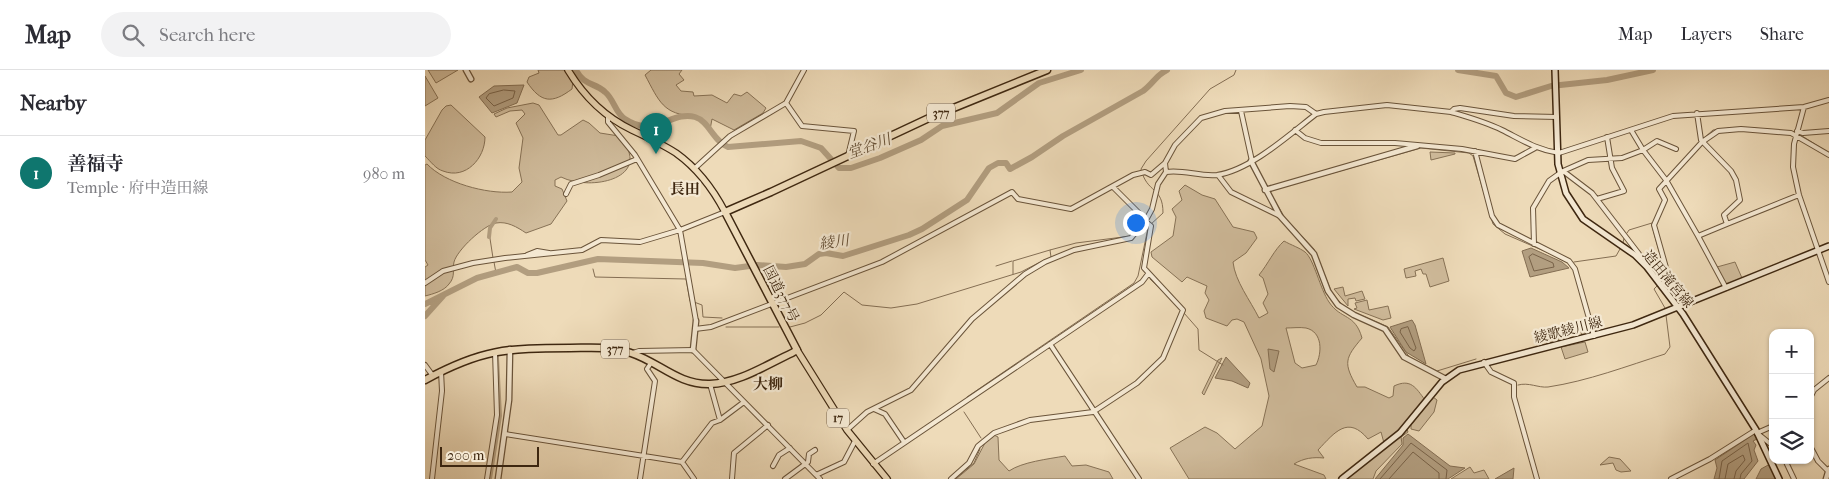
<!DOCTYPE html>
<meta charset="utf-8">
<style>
body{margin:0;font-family:"IM FELL French Canon","Noto Serif JP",serif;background:#f2f2f3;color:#2b2b33}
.controls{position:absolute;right:15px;bottom:15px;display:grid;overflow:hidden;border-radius:10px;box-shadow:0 1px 4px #0004}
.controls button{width:45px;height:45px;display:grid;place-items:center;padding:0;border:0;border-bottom:1px solid #e1e1e2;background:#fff;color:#2b2b33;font:25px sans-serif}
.scale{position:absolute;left:15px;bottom:12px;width:99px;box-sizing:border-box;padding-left:5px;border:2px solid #3e2710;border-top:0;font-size:14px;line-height:18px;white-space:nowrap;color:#3e2710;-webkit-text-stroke:4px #f4e8d2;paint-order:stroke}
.you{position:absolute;left:710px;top:152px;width:18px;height:18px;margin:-12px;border:4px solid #fff;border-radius:50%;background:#1a73e8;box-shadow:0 0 0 8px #1a73e833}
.badge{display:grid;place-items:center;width:32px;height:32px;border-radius:50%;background:#0f766e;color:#fff;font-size:16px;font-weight:700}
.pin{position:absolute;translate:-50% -41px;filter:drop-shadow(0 1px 2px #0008)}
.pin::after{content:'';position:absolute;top:26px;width:18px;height:15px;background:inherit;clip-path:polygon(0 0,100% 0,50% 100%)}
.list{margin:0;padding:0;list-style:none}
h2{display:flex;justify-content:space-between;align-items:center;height:65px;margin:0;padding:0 20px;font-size:21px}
h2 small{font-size:16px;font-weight:400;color:#7c7c81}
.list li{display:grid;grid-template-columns:32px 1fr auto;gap:15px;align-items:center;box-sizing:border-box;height:75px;padding:0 20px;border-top:1px solid #e1e1e2}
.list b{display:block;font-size:19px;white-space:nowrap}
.list p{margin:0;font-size:16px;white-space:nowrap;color:#7c7c81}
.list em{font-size:16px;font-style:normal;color:#7c7c81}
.icon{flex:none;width:28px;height:28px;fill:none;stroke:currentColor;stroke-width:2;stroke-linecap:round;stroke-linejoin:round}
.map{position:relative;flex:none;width:1404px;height:409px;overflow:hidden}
header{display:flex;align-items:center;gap:30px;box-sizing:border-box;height:70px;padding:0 25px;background:#fff;border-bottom:1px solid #e1e1e2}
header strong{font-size:24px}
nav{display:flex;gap:28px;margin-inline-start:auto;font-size:18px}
.search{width:350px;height:45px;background:#f2f2f3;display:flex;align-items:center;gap:12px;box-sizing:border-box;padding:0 18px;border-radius:28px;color:#7c7c81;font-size:19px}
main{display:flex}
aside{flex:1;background:#fff}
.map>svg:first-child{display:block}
</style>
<header>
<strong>Map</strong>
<div class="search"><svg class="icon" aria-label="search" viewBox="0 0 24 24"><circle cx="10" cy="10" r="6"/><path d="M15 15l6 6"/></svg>Search here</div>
<nav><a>Map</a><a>Layers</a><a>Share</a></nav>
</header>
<main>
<aside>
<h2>Nearby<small></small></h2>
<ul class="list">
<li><span class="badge">1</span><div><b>善福寺</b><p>Temple · 府中造田線</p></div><em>980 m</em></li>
</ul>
</aside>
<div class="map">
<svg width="1404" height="409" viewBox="0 0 1404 409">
<rect width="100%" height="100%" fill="#eedbb9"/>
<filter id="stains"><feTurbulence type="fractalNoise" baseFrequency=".004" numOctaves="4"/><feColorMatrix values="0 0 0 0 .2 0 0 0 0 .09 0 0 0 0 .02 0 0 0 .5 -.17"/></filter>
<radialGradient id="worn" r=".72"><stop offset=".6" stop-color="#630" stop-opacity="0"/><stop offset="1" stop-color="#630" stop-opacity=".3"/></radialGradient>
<!-- green -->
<path fill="#d0bc9c" stroke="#877256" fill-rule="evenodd" d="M3 0H33L11 13Z
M113 0H141L148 11 147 19C127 34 116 33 102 12L104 7 114 3Z
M226 0H257L254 4 259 10 251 15 256 21 268 22 269 26 287 25 302 33 309 24 316 26 322 22 341 38 338 43 309 60 287 49 285 60 270 46C238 45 234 31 220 5Z
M0 6 13 28 0 36Z
M108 33 114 35 133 65H136L158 50 164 53 175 63 194 66C231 108 166 122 136 107L130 110V116L137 119 142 131 126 154 101 163C92 157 82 151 71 153 59 155 32 180 29 192 27 200 31 206 24 214 19 221 8 224 0 226V197L3 195 0 190V95L2 94C20 113 61 124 87 122L97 112 94 98 98 68 91 53 100 44 97 40 85 41 71 47 69 44 82 38Z
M26 35 60 67C60 88 41 110 18 101 11 99 6 92 0 86V70L17 40 21 36Z
M1005 82 1030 83V84L1006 90Z
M760 115 777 125 790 129 808 157 829 162 832 168 821 183 808 192C810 211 825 230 834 248L843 243 838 233 843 224 838 208 834 205C843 194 849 180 859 171 866 175 875 178 880 182 889 189 895 219 904 232 916 250 930 243 937 268 920 288 918 293 932 317H940L964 328 968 326 969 316C986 308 991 318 1000 330L975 361 959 373 956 362 943 369C923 345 910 362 893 380L899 388C888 387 879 388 869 394L899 405 901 409H764L745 378 780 357 792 363 810 379 837 356 844 326 836 289 819 252 812 249 807 250 802 256 781 248 779 241 784 230 780 223 782 216 762 207 757 212 727 187 726 182 748 166 751 147 747 139 757 130 754 121ZM861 258C867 258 875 257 881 258 898 262 897 283 891 295L877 298 870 293Z
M1018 188 1024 211 1005 217 1001 204H998L996 199 990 201 991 206 981 208 979 199Z
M1310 192 1317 208 1301 215 1292 197Z
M918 217 920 226 937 221 940 229 931 231 930 228 923 229V236L909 219Z
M942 230 944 240 963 236 966 248 958 250 929 239 932 238 930 233Z
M1162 252 1164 265 1157 267 1155 257 1132 263 1134 271 1122 274 1120 264Z
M1160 272 1163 282 1140 289 1136 277Z
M797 288 779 325 777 323 793 290Z
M1008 327 1012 330 1009 342 994 361 986 359V355Z
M982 359 983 362 976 367 977 374 951 401 948 409H922Z
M569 365 573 367 574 390 584 401C597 392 623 389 640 386L647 396 661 395 684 402 688 409H531L549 394 561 371Z
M1184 387 1195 389 1206 401 1196 402 1191 400 1188 393 1175 395Z
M1045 397 1049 403 1059 400 1064 409H1026Z"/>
<!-- water -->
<path fill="#b29e80" stroke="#846e53" d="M99 15 92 33 67 43 54 27 69 16Z
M1106 178 1137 192 1144 198 1105 207 1097 181Z
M987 250 990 255 1001 294 981 282 965 257Z
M843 279 854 281 849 302 845 299Z
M801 287 825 313 823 318 807 311 790 308Z
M983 364 1025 396 1040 398 1023 409H950L978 375V368Z
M1329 364 1332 369 1328 371 1331 375 1329 380 1333 391 1319 409H1289L1292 398 1290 390Z
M1345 394 1351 409H1331L1336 399Z
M1089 398 1088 409H1070Z"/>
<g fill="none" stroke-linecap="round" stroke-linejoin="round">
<!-- shore -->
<path stroke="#786248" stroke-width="1" d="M79 20 90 21 88 28 69 36 61 28 64 24Z
M1108 184 1128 193 1129 197 1109 201 1104 187Z
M983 257 991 278 989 281 985 278 975 262 976 259Z
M955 409 986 373 1022 400 1021 409
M964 409 988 382 1014 403V409
M1294 409 1297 391 1323 373 1327 391 1316 404 1315 409
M1300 409 1303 394 1318 385 1320 390 1311 401 1309 409"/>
<!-- stream -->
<path stroke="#846e53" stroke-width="1" d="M1328 58 1364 61
M1374 64 1404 83
M1278 69 1288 60 1306 58
M1242 107 1248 101
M845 123 848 120 996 78 1044 83 1048 86 1068 154 1080 164 1126 184
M847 126 860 148 889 179 907 223
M725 155 738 143C738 116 722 124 716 99L721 91 785 19 809 5 811 0
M1227 156 1239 199
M64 162 68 188
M1202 163 1204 160 1227 153
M712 164 722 160
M1198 173 1199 168
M623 189 626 187 625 180 651 173 706 166
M69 192 71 203
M1149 192 1191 186 1195 179
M571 196 587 191
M168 199 170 207 261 209 265 231
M588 204V191L625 180
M725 209 746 229
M1233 215 1229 219 1240 238
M910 227 919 236
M269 232 277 235 278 247 297 248
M924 240 963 257 985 288
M759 243 773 259 774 280 798 295
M301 257H354
M365 257 380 253 396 245 419 222 437 235 466 238 492 234 596 202 619 190
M998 294 1012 301 1051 289
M1093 315C1104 312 1113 318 1123 317 1163 311 1202 296 1240 284L1245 277 1241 245
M542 327 709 213 713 206 723 158
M539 342 556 368
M530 409 549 393 555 379"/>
<!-- canal -->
<path stroke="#b29e80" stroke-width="4" d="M64 167 65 158 71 149
M65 409 75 346 72 287"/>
<!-- river -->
<path stroke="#b29e80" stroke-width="6" d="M151 0C159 16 169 12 180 22 189 29 190 43 200 49 229 69 247 40 270 47 284 51 288 71 303 77L376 71 396 78 414 98H426L455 88 496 70 517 56 572 43 614 13 656 0
M1033 0 1071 6 1081 23 1091 27 1126 16 1182 10 1228 0
M0 234 52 208 92 197 103 203H112L173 189 278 193 310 198 332 195 361 197 380 194 394 184 401 183 418 186 484 165 497 159 542 130 564 98 573 93H581L585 99 607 87 638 66 718 21C728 14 731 5 742 0
M0 246 18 226"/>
<!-- minor casing -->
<g stroke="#6a543a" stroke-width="6">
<path id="minor" d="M361 33 377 56 429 61 423 86
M1379 37 1369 74 1368 97 1374 125 1404 212
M816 41 827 91
M1026 42C1043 47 1061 52 1077 60 1097 70 1112 80 1134 83L1248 46 1379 37 1404 30
M1272 43 1276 70 1306 101 1311 110 1315 130 1299 145 1302 154 1273 166 1301 218
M183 45V52L210 85 255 160 271 251
M870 60 880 68 896 73H970L1037 79 1090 89 1110 78
M1206 60 1218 80 1241 110 1273 166
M1372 61 1378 63 1404 61
M1050 81 1067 146 1073 155 1144 191 1150 199 1169 266
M269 99 305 66 361 33 379 0
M1138 101 1163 90 1197 88 1218 80 1232 71 1251 79
M741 102 740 93 750 75 776 48 800 41 865 36 881 37 891 44
M793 105 806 122 855 146
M688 117 721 150
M141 124 146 114 174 105 212 89
M1172 129 1199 121 1187 98 1182 67
M1302 154 1374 125
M1109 174 1108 138 1124 111 1138 101 1167 123 1214 184 1216 191
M102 185 112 181 124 183
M1232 208 1242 201
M0 213 18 201 48 193 80 188 157 180 176 170 215 172 255 160 300 142
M1237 216 1242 201 1229 155 1240 130 1234 119 1277 72 1293 61 1316 59 1366 63 1404 85
M270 259 286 257 457 192 587 122 593 129 646 139 708 105 720 102 726 105 740 93
M625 274 714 409
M208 283 214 281 268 280 395 409
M1059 292 1066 302 1089 313V327L1112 409
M0 295 8 306
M285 314 295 350
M1385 328 1389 320 1404 308
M449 339 460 344 479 372
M1348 356 1332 363 1348 376
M422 360 442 342 486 320 547 249 600 204 620 192 649 180 706 168 721 150 727 139 733 114 741 102C758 99 775 107 792 105 826 100 865 64 891 44L899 42 962 35 1026 42 1029 39 1035 38 1089 46 1132 47
M80 364 257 392 287 353 295 350 319 332
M1385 376 1393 391 1403 401
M1360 390 1369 409
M257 392 269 409
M448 394 717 212 723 204
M348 396 354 385 365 378
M391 405 419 392 430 371
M7 409 17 321 16 301
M62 409 72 345 70 282
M215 409 230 311 222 299 226 293
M307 409 309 383 343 355
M360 409 383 392 384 384 390 380
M526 409 544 393 553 376 569 363 605 350 668 342 712 313 738 288 758 240 719 198 726 156 720 151
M1246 409 1285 389 1331 360"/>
</g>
<!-- tertiary casing -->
<g stroke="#6a543a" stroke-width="7">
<path id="tertiary" d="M41 0 46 9
M826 91 855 146 889 184 903 221 913 235 929 245 960 259 979 287 1021 309
M840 120 992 76
M268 280 271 251
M73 409 84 330 85 279
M1401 409 1404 399"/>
</g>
<!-- secondary casing -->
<g stroke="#3e2710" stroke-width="8">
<path id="secondary" d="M1130 0 1133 94 1141 123 1158 149 1210 185 1222 197 1258 244 1331 360 1354 409
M917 409 975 363 1017 312 1034 300 1208 255 1404 176"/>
</g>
<!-- primary casing -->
<g stroke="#3e2710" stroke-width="8">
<path id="primary" d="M143 0C158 25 180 47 207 60 222 67 237 74 251 83 272 98 288 119 300 142
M372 280 422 360 462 409"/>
</g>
<!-- trunk casing -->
<g stroke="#3e2710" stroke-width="9">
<path id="trunk" d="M0 310C57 279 82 278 145 278 165 278 186 276 206 283 234 292 253 315 285 314 314 313 341 295 367 283L372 280 300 142 346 122 504 48 622 0"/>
</g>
<!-- minor -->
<use href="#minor" stroke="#f4e8d2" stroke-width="4"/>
<!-- tertiary -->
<use href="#tertiary" stroke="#f4e8d2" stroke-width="4.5"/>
<!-- secondary -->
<use href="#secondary" stroke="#f4e8d2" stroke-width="5"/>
<!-- primary -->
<use href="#primary" stroke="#eedbb9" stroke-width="5.5"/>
<!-- trunk -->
<use href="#trunk" stroke="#eedbb9" stroke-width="6"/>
</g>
<g text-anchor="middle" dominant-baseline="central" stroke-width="4.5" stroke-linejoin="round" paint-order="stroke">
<!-- shield labels -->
<g fill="#f4e8d2" stroke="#75614a" stroke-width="1">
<rect x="502" y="33.5" width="28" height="19" rx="4"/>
<rect x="176" y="269.5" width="28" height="19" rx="4"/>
<rect x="402" y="338.5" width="22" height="19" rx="4"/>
</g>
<g font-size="12" font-weight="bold" fill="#3e2710">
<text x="516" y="43">377</text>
<text x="190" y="279">377</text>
<text x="413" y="348">17</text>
</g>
<!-- street labels -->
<g font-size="14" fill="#3e2710" stroke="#f4e8d2">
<text transform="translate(1243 209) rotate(50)">造田滝宮線</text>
<text transform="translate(356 224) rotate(63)">国道377号</text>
<text transform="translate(1143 260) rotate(-14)">綾歌綾川線</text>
</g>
<!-- water labels -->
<g font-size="15" font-style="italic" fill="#614b32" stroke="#f4e8d2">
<text transform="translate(444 76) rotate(-20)">堂谷川</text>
<text transform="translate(409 172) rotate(-8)">綾川</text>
</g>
<!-- neighbourhood labels -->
<g font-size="15" font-weight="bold" fill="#3e2710" stroke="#f4e8d2">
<text x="260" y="119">長田</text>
<text x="343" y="314">大柳</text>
</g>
</g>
<rect width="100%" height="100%" filter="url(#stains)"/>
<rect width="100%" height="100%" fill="url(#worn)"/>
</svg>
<div class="controls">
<button>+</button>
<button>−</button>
<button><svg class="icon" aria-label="layers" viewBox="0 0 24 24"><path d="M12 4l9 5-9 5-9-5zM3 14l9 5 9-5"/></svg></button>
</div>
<div class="scale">200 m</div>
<div class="you"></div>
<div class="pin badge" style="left:231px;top:84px">1</div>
</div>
</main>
